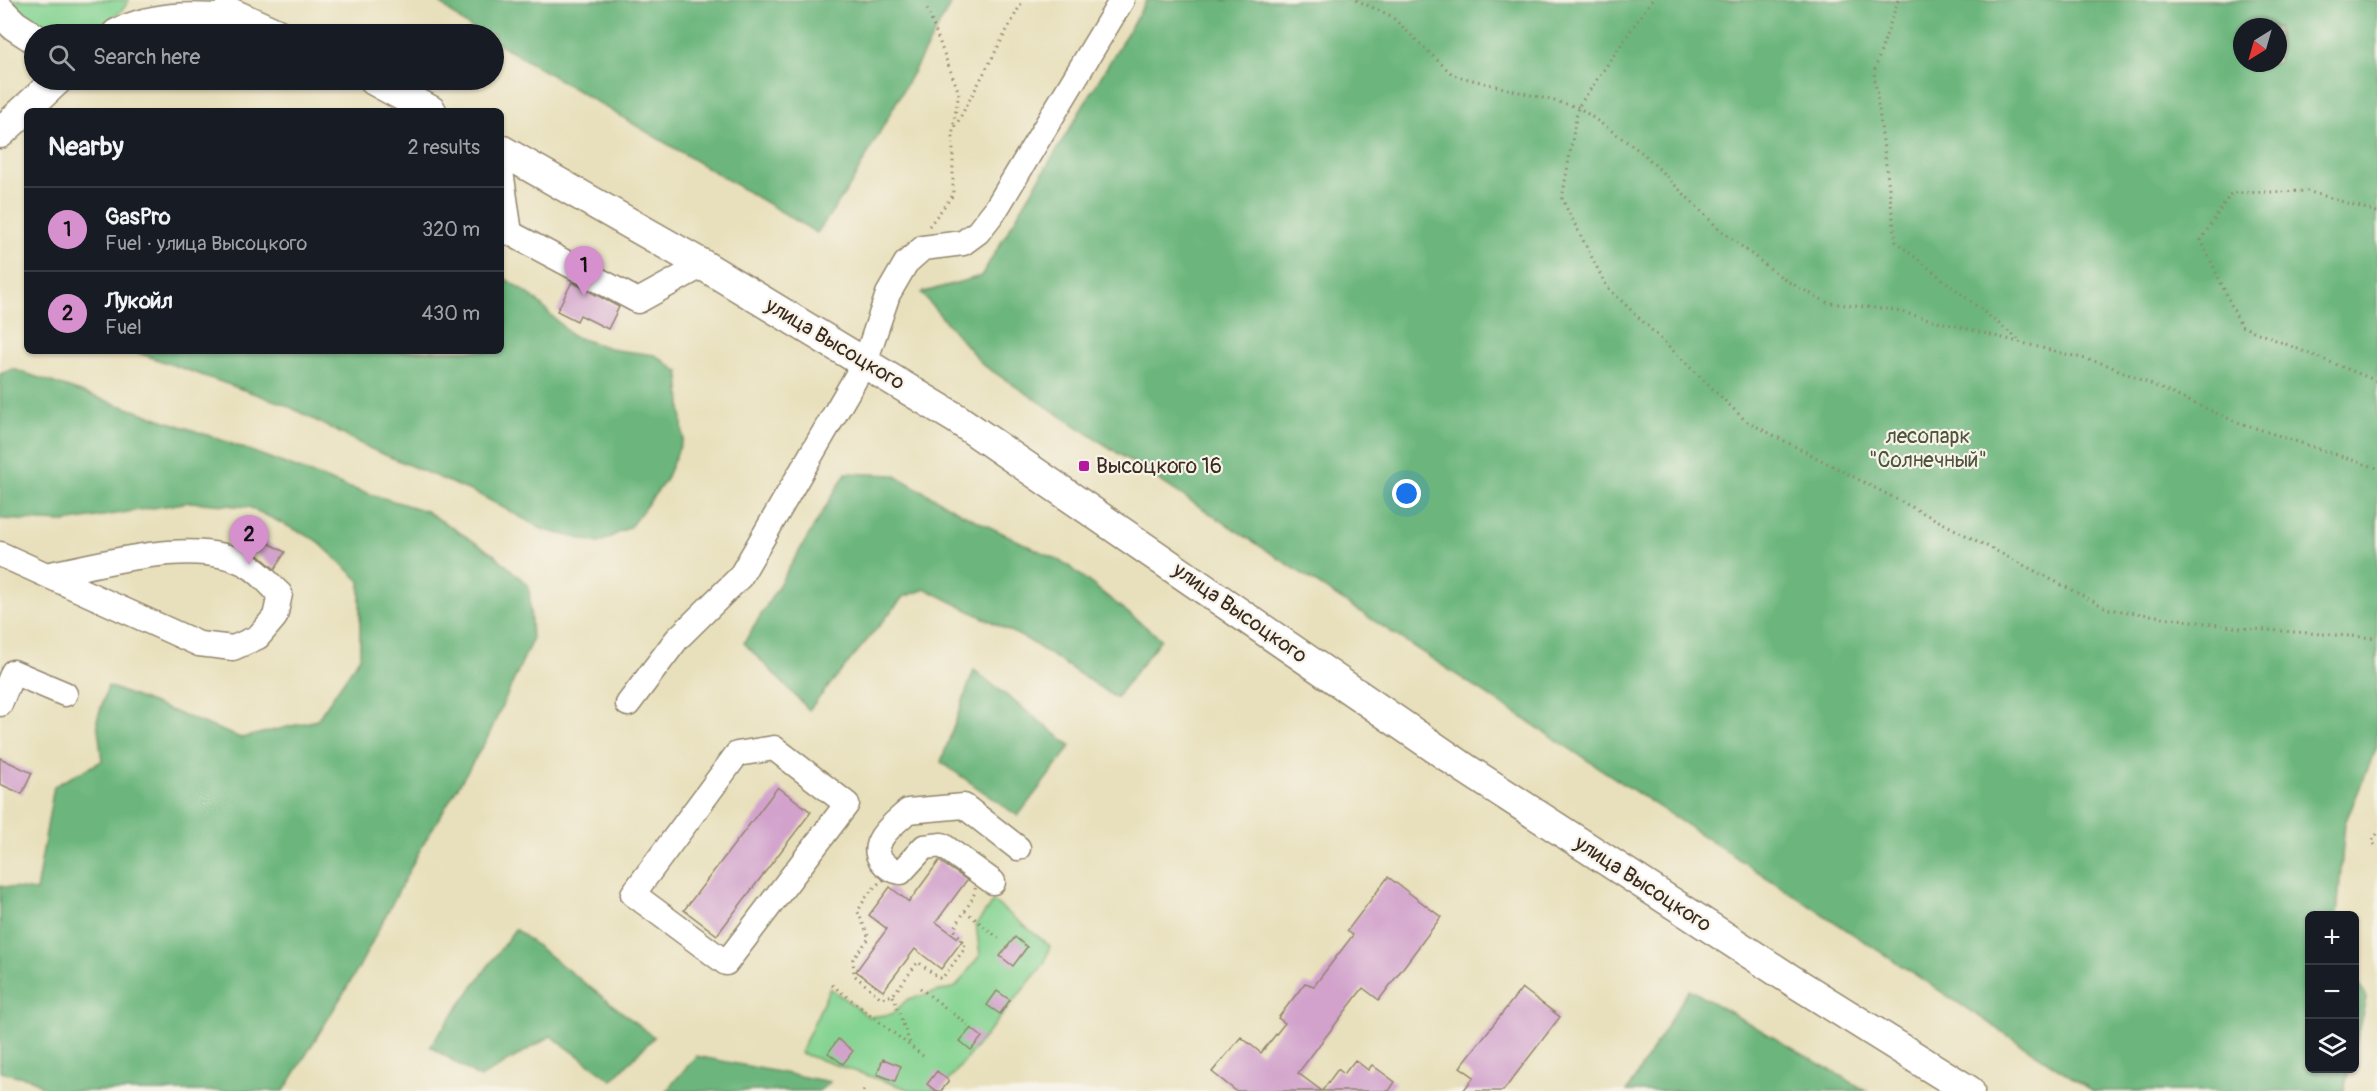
<!DOCTYPE html>
<meta charset="utf-8">
<style>
body{margin:0;font-family:Pangolin,sans-serif;background:#20242c;color:#f1f3f6}
.controls{position:absolute;right:18px;bottom:18px;display:grid;overflow:hidden;border-radius:9px;box-shadow:0 2px 4px #0004}
.controls button{width:54px;height:54px;display:grid;place-items:center;padding:0;border:0;border-bottom:2px solid #363941;background:#171b24;color:#f1f3f6;font:30px sans-serif}
.compass{position:absolute;left:2233px;top:18px;width:54px;height:54px;border-radius:50%;background:#171b24;box-shadow:0 2px 4px #0004;rotate:217deg}
.you{position:absolute;left:1407px;top:494px;width:21px;height:21px;margin:-15px;border:4px solid #fff;border-radius:50%;background:#1a73e8;box-shadow:0 0 0 9px #1a73e833}
.badge{display:grid;place-items:center;width:39px;height:39px;border-radius:50%;background:#d690ce;color:#111;font-size:20px;font-weight:700}
.pin{position:absolute;translate:-50% -50px;filter:drop-shadow(0 2px 3px #0008)}
.pin::after{content:'';position:absolute;top:32px;width:21px;height:18px;background:inherit;clip-path:polygon(0 0,100% 0,50% 100%)}
.list{margin:0;padding:0;list-style:none}
h2{display:flex;justify-content:space-between;align-items:center;height:78px;margin:0;padding:0 24px;font-size:26px}
h2 small{font-size:20px;font-weight:400;color:#9ea1a6}
.list li{display:grid;grid-template-columns:39px 1fr auto;gap:18px;align-items:center;box-sizing:border-box;height:84px;padding:0 24px;border-top:2px solid #363941}
.list b{display:block;font-size:22px;white-space:nowrap}
.list p{margin:0;font-size:20px;white-space:nowrap;color:#9ea1a6}
.list em{font-size:20px;font-style:normal;color:#9ea1a6}
.icon{flex:none;width:33px;height:33px;fill:none;stroke:currentColor;stroke-width:2;stroke-linecap:round;stroke-linejoin:round}
.map{position:relative;flex:none;width:2377px;height:1091px;overflow:hidden}
.search{position:absolute;background:#171b24;box-shadow:0 2px 4px #0004;left:24px;top:24px;width:480px;height:66px;display:flex;align-items:center;gap:15px;box-sizing:border-box;padding:0 21px;border-radius:33px;color:#9ea1a6;font-size:22px}
.panel{position:absolute;background:#171b24;box-shadow:0 2px 4px #0004;left:24px;top:108px;width:480px;height:246px;border-radius:9px}
.map>svg:first-child{display:block}
</style>
<div class="map">
<svg width="2377" height="1091" viewBox="0 0 2377 1091">
<rect width="100%" height="100%" fill="#f7f3e8"/>
<filter id="ink" filterUnits="userSpaceOnUse"><feTurbulence type="fractalNoise" baseFrequency=".0167" numOctaves="2"/><feDisplacementMap in="SourceGraphic" scale="12" xChannelSelector="R" yChannelSelector="G"/><feConvolveMatrix kernelMatrix="1 2 1 2 8 2 1 2 1" color-interpolation-filters="sRGB"/></filter>
<filter id="wash" filterUnits="userSpaceOnUse"><feTurbulence type="fractalNoise" baseFrequency=".008" numOctaves="4" result="noise"/><feDisplacementMap in="SourceGraphic" scale="24" xChannelSelector="R" yChannelSelector="G"/><feGaussianBlur stdDeviation="1.35" result="paint"/><feColorMatrix in="noise" values="0 0 0 0 0 0 0 0 0 0 0 0 0 0 0 0 0 1.4 0 .05"/><feComposite in="paint" operator="in"/></filter>
<g filter="url(#wash)">
<rect width="100%" height="100%" fill="#e8e0bc"/>
<!-- green -->
<path fill="#86d493" stroke="#607f58" stroke-width="1.5" d="M5 0H129C113 31 64 40 35 23 24 17 15 7 5 0Z
M993 901 1050 946 1044 964 940 1091H914L800 1053 830 988 869 1017 892 1014 908 999 956 987 980 955 976 925Z"/>
<!-- forest -->
<path fill="#6cb67d" stroke="#54704e" stroke-width="1.5" fill-rule="evenodd" d="M437 0H953L851 184 817 233 494 41V34C471 34 453 14 437 0Z
M1147 0H2377V747L2345 823 2337 915 2310 916V1068L2349 1069 2344 1091H2093L983 365 921 293 981 276ZM2242 27H2278V63H2242Z
M501 276 533 297 572 336 616 350 655 355 679 372 683 439 665 481 630 527 599 543 544 530 480 495 371 449 284 404 133 351H501Z
M13 369 216 438 347 487 426 511 495 555 529 586 532 640 487 739 423 844 357 971 284 1091H48L32 1079 0 1072V886L36 891 54 786 102 761 97 720 108 686 241 738 317 720 360 657V581L316 540 249 507 190 502 65 522 0 519V374Z
M846 473 894 475 963 514 1066 564 1161 639 1116 698 1028 640 926 589 903 597 809 710 744 643Z
M974 670 1071 746 1018 816 941 762Z
M515 929 654 1037 612 1080 551 1036 480 1078 430 1046Z
M2355 976 2366 998 2355 1046Z
M1689 989 1867 1091H1627Z
M696 1056 830 1082 819 1091H666Z"/>
<g id="blocks">
<!-- building -->
<path fill="#d2a2cc" d="M572 282 619 307 608 329 580 315 577 321 557 311Z
M248 532 285 552 275 569 257 554 240 547Z
M0 758 32 773 22 794 0 784Z
M778 787 811 812 717 935 684 910Z
M939 861 967 880 936 922 962 941 941 969 915 949 883 991 856 971 887 929 869 915 890 887 909 902Z
M1388 877 1441 917 1379 1000 1363 988 1298 1073 1322 1091 1338 1069 1344 1074 1355 1060 1368 1070 1372 1065 1395 1082 1389 1091H1236L1212 1072 1241 1037 1261 1053 1285 1023 1278 1018 1305 983 1314 986 1353 935 1347 931Z
M1015 937 1027 947 1013 966 1000 956Z
M1522 988 1560 1017 1503 1091H1463L1474 1077 1460 1067Z
M997 991 1010 1000 1000 1014 987 1005Z
M971 1028 982 1037 971 1050 960 1041Z
M838 1039 853 1051 843 1064 828 1053Z
M883 1059 901 1066 895 1081 877 1074Z
M937 1071 949 1081 941 1091H936L927 1084Z"/>
</g>
</g>
<g filter="url(#ink)">
<use href="#blocks" fill-opacity="0" stroke="#92856d" stroke-width="1.5"/>
<g fill="none" stroke-linecap="round" stroke-linejoin="round">
<!-- minor casing -->
<g stroke="#92856d" stroke-width="27">
<path id="minor" d="M501 171 510 233 638 301 703 265
M0 554 199 644 233 648 258 637 275 617 280 594C270 585 261 573 249 566 198 535 101 565 46 575
M0 704 13 672 65 694
M628 704 677 639 740 577 865 362 888 294 906 263 923 248 963 243 978 232 996 209 1122 0
M774 748 847 804 726 963 633 894 737 754Z
M993 882 942 845 924 847 901 872C894 871 886 867 881 860 868 842 895 823 908 811L964 806 1018 848"/>
</g>
<!-- major casing -->
<g stroke="#92856d" stroke-width="33">
<path id="major" d="M0 11 14 25 34 38
M228 12 277 34
M117 34C159 14 200 17 246 21
M374 80 431 111
M0 133 57 80
M501 150 703 265 957 419 1466 769 1785 976 1969 1091"/>
</g>
<!-- path -->
<path stroke="#92856d" stroke-width="3" stroke-dasharray="1.5 4.5" stroke-linecap="butt" d="M1356 0 1391 16 1453 75 1578 107 1644 154 1719 229 1785 280 1828 303 1893 310 2105 364 2234 421 2377 468
M1652 0 1578 107 1562 199 1607 287 1746 421 2108 609 2240 628 2377 638
M1898 0 1874 72 1896 242 2018 339
M927 9 959 93 953 126
M2377 212 2307 191 2231 193 2201 240 2241 326 2377 381
M929 226 953 195V131L1023 0
M2377 834 2372 841 2377 848
M944 853C989 889 979 885 954 929L965 944 963 951 943 977 939 978 918 962 893 995 881 998 854 975 853 959 869 938 858 912C863 900 875 883 887 878L903 885 928 854Z
M965 911 1001 940
M832 985 923 1056
M920 988 968 1025
M893 996 911 1046
M863 1091 865 1089"/>
<!-- minor -->
<use href="#minor" stroke="#fff" stroke-width="24"/>
<!-- major -->
<use href="#major" stroke="#fff" stroke-width="30"/>
</g>
</g>
<!-- markers -->
<rect fill="#b5179e" stroke="#f7f3e8" stroke-width="2" x="1078" y="460" width="12" height="12" rx="3"/>
<g text-anchor="middle" dominant-baseline="central" stroke-width="4.5" stroke-linejoin="round" paint-order="stroke">
<!-- street labels -->
<g font-size="21" fill="#3b2a1e" stroke="#f7f3e8">
<text transform="translate(835 344) rotate(31)">улица Высоцкого</text>
<text transform="translate(1240 613) rotate(35)">улица Высоцкого</text>
<text transform="translate(1643 884) rotate(33)">улица Высоцкого</text>
</g>
<!-- park labels -->
<g font-size="21" fill="#4e543b" stroke="#f7f3e8">
<text x="1928" y="436">лесопарк<tspan x="1928" dy="24">"Солнечный"</tspan></text>
</g>
<!-- poi labels -->
<g font-size="21" fill="#3b2a1e" stroke="#f7f3e8" text-anchor="start">
<text x="1096" y="466">Высоцкого 16</text>
</g>
</g>
</svg>
<div class="controls">
<button>+</button>
<button>−</button>
<button><svg class="icon" aria-label="layers" viewBox="0 0 24 24"><path d="M12 4l9 5-9 5-9-5zM3 14l9 5 9-5"/></svg></button>
</div>
<svg class="compass" viewBox="-18 -18 36 36"><path d="M0-13l5 13h-10z" fill="#e53935"/><path d="M0 13l5-13h-10z" fill="#9ea1a6"/></svg>
<div class="you"></div>
<div class="pin badge" style="left:584px;top:296px">1</div>
<div class="pin badge" style="left:249px;top:565px">2</div>
<div class="search"><svg class="icon" aria-label="search" viewBox="0 0 24 24"><circle cx="10" cy="10" r="6"/><path d="M15 15l6 6"/></svg>Search here</div>
<section class="panel">
<h2>Nearby<small>2 results</small></h2>
<ul class="list">
<li><span class="badge">1</span><div><b>GasPro</b><p>Fuel · улица Высоцкого</p></div><em>320 m</em></li>
<li><span class="badge">2</span><div><b>Лукойл</b><p>Fuel</p></div><em>430 m</em></li>
</ul>
</section>
</div>
